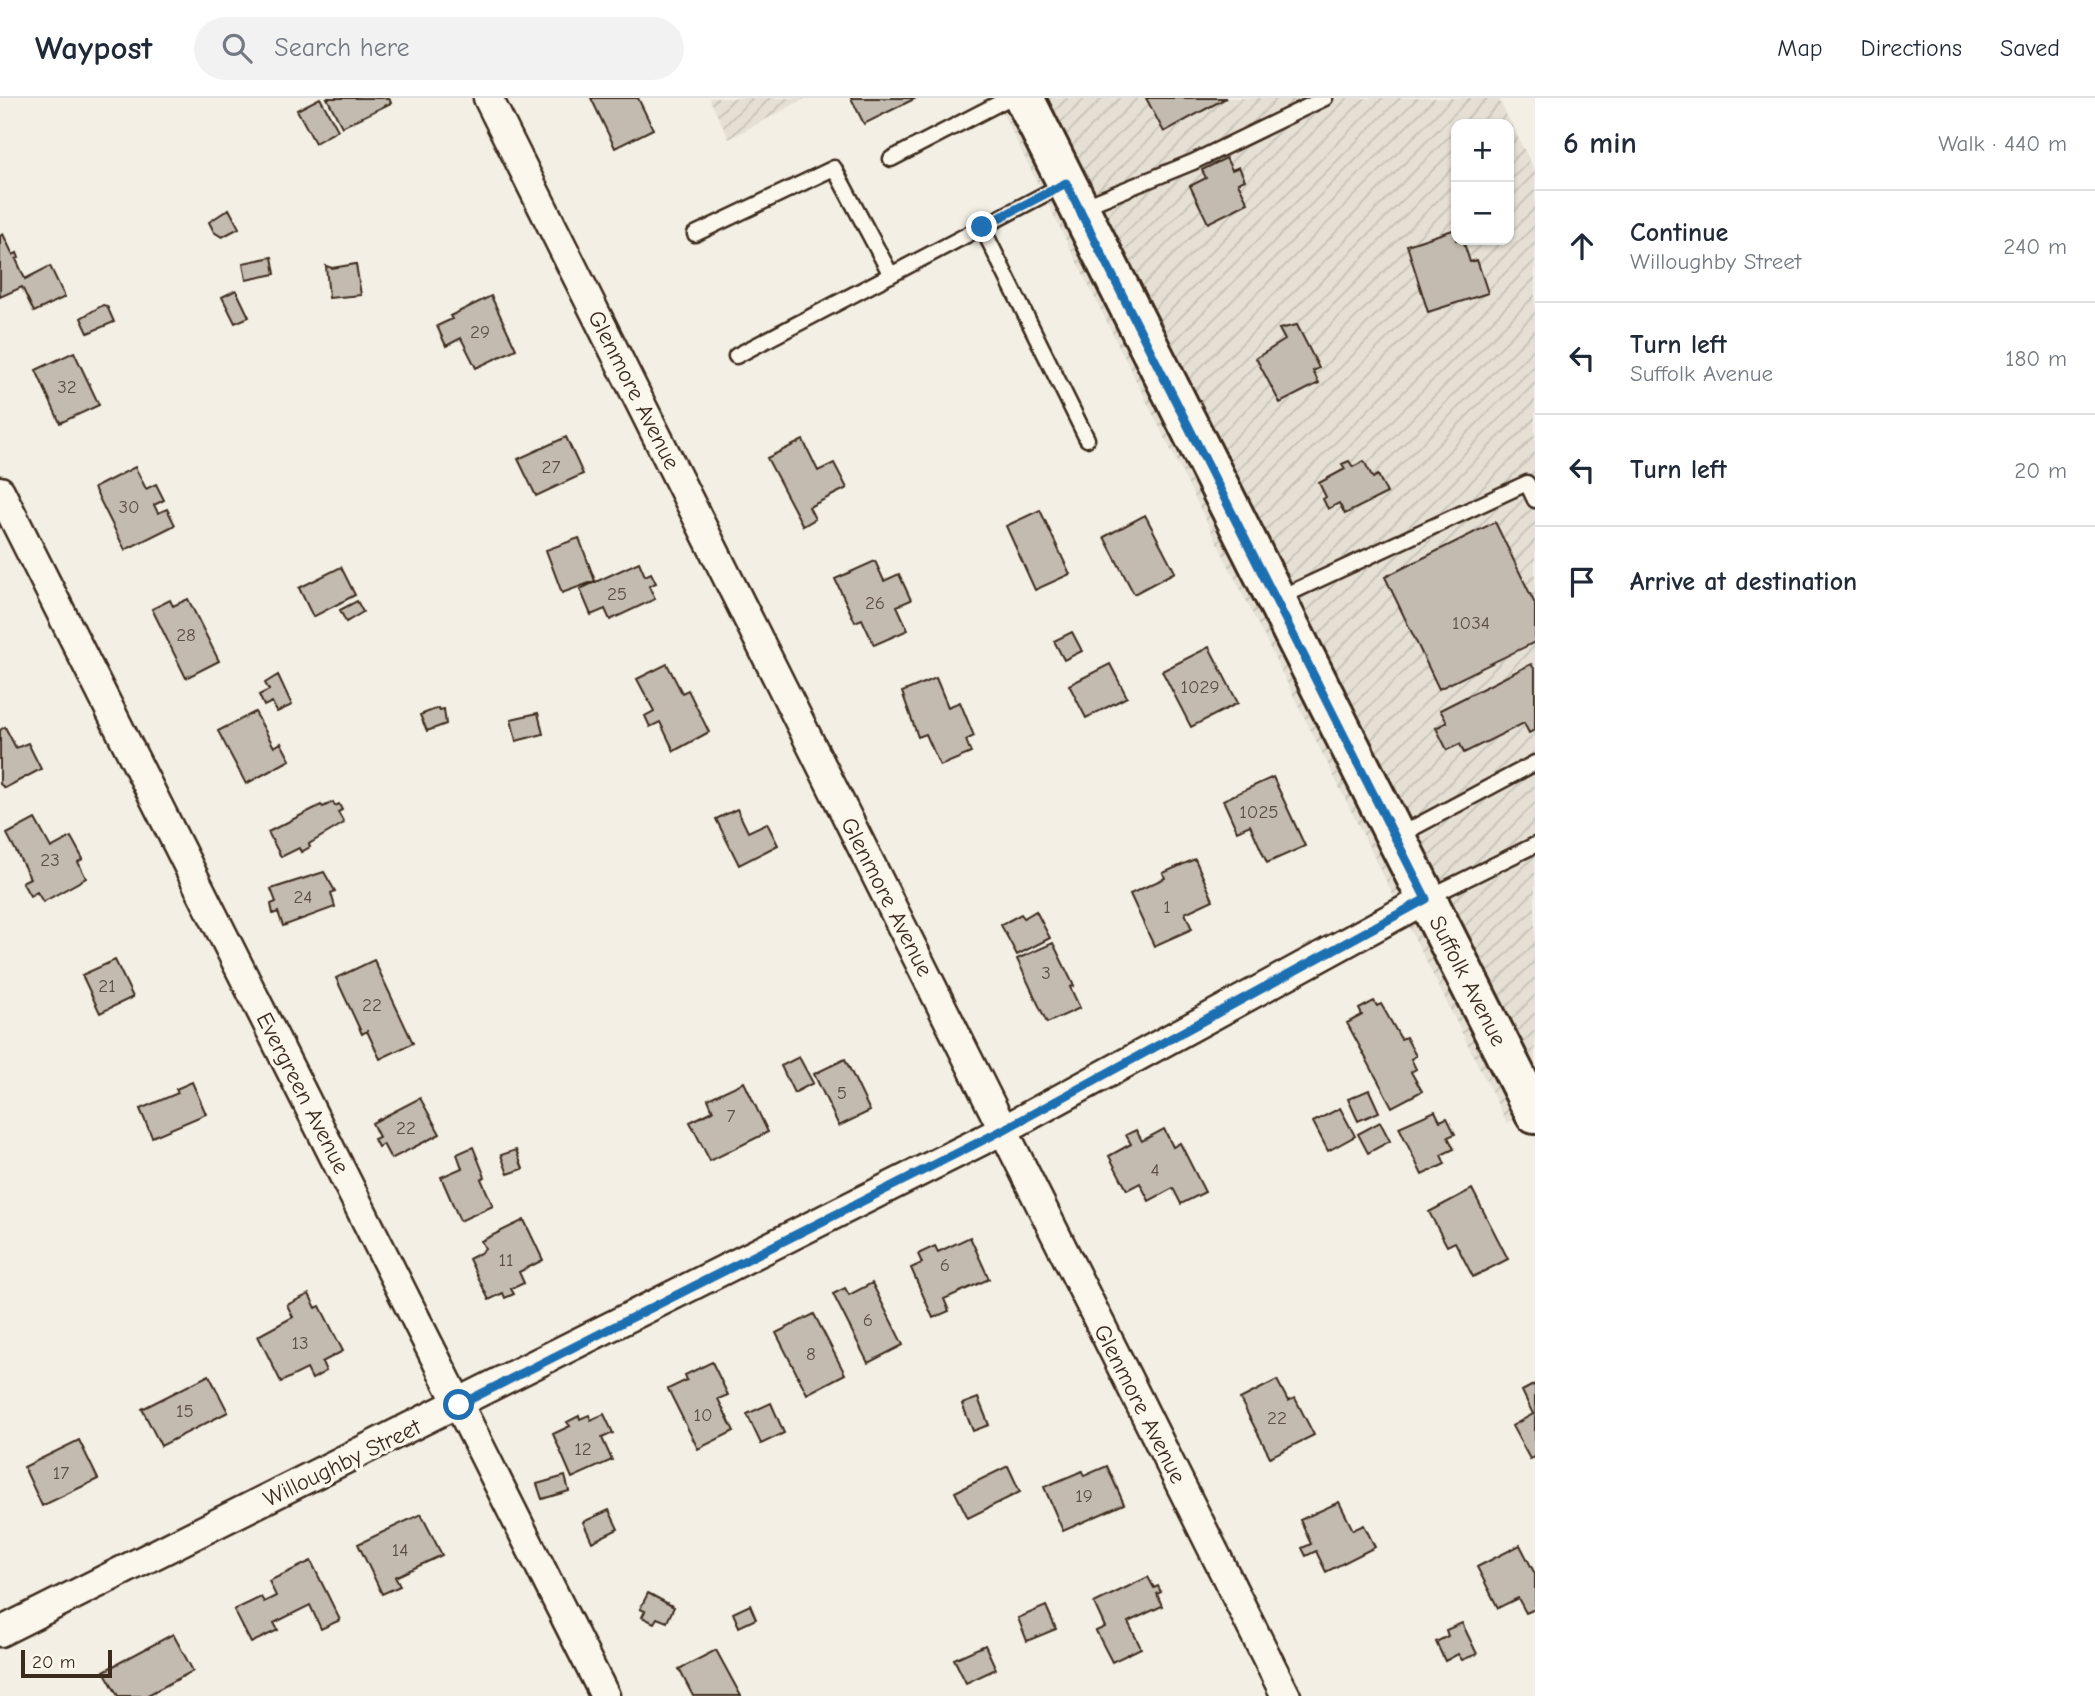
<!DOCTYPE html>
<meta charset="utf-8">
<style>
body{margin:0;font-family:"Comic Neue",sans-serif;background:#f2f2f3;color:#1f2937}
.controls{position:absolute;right:21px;top:21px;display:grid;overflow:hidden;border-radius:14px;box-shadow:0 2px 5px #0004}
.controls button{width:63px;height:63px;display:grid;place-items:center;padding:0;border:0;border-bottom:2px solid #e0e1e3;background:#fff;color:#1f2937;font:35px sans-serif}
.scale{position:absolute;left:21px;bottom:18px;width:91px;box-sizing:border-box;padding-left:7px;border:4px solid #3b2a1e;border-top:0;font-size:19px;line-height:24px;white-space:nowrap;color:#3b2a1e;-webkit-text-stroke:5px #fbf7ec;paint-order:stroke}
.stop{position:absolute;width:21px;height:21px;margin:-16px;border:5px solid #1f6fb2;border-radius:50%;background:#fff}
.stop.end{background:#1f6fb2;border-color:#fff;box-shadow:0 2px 7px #0008}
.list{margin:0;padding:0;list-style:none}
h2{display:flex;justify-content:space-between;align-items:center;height:91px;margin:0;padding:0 28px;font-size:30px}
h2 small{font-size:23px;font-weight:400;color:#747a83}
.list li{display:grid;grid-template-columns:46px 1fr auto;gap:21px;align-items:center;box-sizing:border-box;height:112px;padding:0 28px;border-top:2px solid #e0e1e3}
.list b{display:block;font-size:26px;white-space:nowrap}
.list p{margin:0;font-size:23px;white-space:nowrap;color:#747a83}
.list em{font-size:23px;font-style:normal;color:#747a83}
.icon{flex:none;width:38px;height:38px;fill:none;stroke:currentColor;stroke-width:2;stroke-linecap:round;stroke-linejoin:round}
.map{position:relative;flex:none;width:1535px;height:1598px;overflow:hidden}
header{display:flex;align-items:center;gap:42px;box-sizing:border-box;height:98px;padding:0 35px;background:#fff;border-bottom:2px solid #e0e1e3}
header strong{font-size:33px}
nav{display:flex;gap:38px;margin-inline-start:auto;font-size:24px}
.search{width:490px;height:63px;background:#f2f2f3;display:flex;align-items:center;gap:18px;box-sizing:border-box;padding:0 24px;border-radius:38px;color:#747a83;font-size:26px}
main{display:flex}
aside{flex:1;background:#fff}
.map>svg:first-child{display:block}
</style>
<header>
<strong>Waypost</strong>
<div class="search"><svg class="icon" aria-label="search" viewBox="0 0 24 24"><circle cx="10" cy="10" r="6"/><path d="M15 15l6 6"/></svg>Search here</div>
<nav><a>Map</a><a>Directions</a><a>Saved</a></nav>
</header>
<main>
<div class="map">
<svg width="1535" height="1598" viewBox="0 0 1535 1598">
<defs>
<pattern id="industrial-furrows" width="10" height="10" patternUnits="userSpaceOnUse" patternTransform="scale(1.75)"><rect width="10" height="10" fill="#e5dfd4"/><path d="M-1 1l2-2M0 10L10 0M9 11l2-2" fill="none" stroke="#c5c0b6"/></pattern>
</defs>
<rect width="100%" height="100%" fill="#f3efe4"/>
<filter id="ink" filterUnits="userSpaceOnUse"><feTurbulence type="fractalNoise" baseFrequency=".0143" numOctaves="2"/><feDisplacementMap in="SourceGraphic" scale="14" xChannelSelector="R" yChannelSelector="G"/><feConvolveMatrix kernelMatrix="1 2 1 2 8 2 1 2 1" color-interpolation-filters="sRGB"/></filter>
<g filter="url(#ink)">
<!-- industrial -->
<path fill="url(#industrial-furrows)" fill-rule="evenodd" d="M709 0H806L729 41Z
M995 0H1498L1535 73V1011L1507 1025ZM1456 26H1509V142H1456Z"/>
<!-- building -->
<path fill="#c3bbb0" stroke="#3b2a1e" stroke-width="2" d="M320 0 338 32 315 45 297 12Z
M327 0H389L391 5 342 29Z
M591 0H638L653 31 615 50Z
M851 0H916L864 26Z
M1146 0H1226L1164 34Z
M1226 60 1232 72 1239 69 1245 82 1238 85 1248 105 1208 125 1190 88 1206 80 1202 72Z
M229 111 239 130 222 139 214 134 209 124Z
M1456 131V142H1463L1470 164 1477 162 1488 195 1428 214 1407 147Z
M3 136 13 157 17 155 19 160 16 161 25 181 50 168 65 199 34 214 22 189 0 199V138Z
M272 159 275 176 246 182 243 165Z
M356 166 361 197 329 200 326 168 332 170Z
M236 192 249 219 235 225 222 199Z
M491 198 516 251 476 270 461 240 446 248 437 228 452 221 450 218Z
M103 207 107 208 114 224 88 235 81 220Z
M1297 227 1319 270 1313 273 1319 285 1280 305 1256 260 1285 242 1279 231Z
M74 254 99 307 60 325 36 272Z
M566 339 583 376 536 398 518 361Z
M803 342 818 373 834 365 847 390 809 409 815 421 803 428 767 360Z
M1349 363 1353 369 1364 363 1373 380 1378 377 1387 395 1345 416 1339 405 1328 411 1323 401 1326 399 1319 385 1345 371 1342 366Z
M135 369 146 391 156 386 164 402 154 407 158 415 167 411 175 427 125 452 94 390Z
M1040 412 1070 476 1035 492 1006 428Z
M1145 417 1175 474 1134 496 1104 439Z
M1495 424 1535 506V544L1439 591 1385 479Z
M579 440 595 483 562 495 546 452Z
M875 463 884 483 899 476 911 502 897 508 908 532 874 547 862 521 855 524 835 481Z
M639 464 645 478 651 475 656 485 649 488 655 501 610 522 605 511 591 517 580 491Z
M341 469 355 497 313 519 299 490Z
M188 501 219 563 186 580 152 511 170 502 173 508Z
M357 503 363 514 346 524 340 512Z
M1072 534 1082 553 1064 562 1054 543Z
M1209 549 1238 605 1191 629 1162 573Z
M667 566 682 595 688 592 709 634 674 653 660 624 650 629 645 618 654 613 637 581Z
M1110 566 1127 599 1086 620 1069 587Z
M1531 566 1535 572V632L1529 635 1524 625 1464 655 1460 646 1447 652 1436 630 1447 624 1440 612Z
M278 577 292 607 277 614 272 604 264 608 259 597 269 592 265 585Z
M936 580 948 609 960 604 974 638 966 642 971 655 940 668 926 636 918 639 902 594Z
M438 610 439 612 444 611 446 626 427 633 420 617Z
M255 614 274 649 281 645 290 662 246 686 218 633Z
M538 615 543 636 516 643 511 621Z
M5 629 16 650 28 645 41 671 5 690 0 686V632Z
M1273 679 1305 748 1267 765 1250 727 1237 733 1223 702Z
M333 704 335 708 339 706 342 712 338 714 344 725 309 746 310 749 301 754 299 750 281 759 268 734 321 707 323 709Z
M737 711 748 734 767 725 778 747 739 767 716 721Z
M35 721 51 750 71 739 83 761 78 764 86 780 43 804 37 794 30 798 22 784 30 780 7 736Z
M1195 761 1213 802 1185 815 1192 831 1154 848 1130 796 1165 780 1163 775Z
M324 774 335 793 331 795 335 809 283 828 278 814 273 816 271 806 276 804 271 791Z
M1036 813 1050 840 1017 857 1001 827 1021 816 1024 820Z
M1053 845 1074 888 1070 889 1080 910 1047 925 1017 861Z
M115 862 133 899 100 915 82 877Z
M374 862 413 945 380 961 367 933 362 936 336 880Z
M1374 903 1377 908 1381 906 1401 941 1406 939 1416 958 1411 961 1416 971 1411 974 1422 993 1392 1009 1347 925 1362 917 1359 911Z
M799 959 813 985 794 995 781 968Z
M845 961 870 1013 839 1028 814 976Z
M192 984 206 1016 152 1039 140 1011 178 995 176 991Z
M744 984 768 1034 710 1063 690 1024 713 1013 708 1001Z
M1369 992 1379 1014 1358 1023 1348 1001Z
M420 1000 440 1036 391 1061 383 1046 378 1049 374 1041 379 1039 372 1025Z
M1340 1010 1355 1038 1328 1053 1313 1024Z
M1435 1013 1440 1023 1447 1020 1455 1036 1448 1039 1454 1051 1441 1057 1445 1066 1422 1077 1399 1029Z
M1380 1024 1390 1043 1368 1055 1358 1036Z
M1164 1031 1173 1049 1180 1045 1205 1094 1181 1106 1173 1090 1149 1103 1140 1085 1127 1092 1109 1058 1131 1046 1126 1037 1136 1032 1142 1043Z
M473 1049 485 1079 481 1081 493 1108 460 1123 441 1079 462 1070 457 1056Z
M516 1052 523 1071 508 1076 501 1057Z
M1472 1091 1508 1161 1473 1179 1455 1144 1447 1148 1429 1114Z
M524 1122 543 1162 519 1174 524 1185 511 1191 514 1196 505 1200 503 1195 489 1202 469 1161 482 1154 485 1150 481 1143Z
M970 1139 989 1181 944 1201 949 1213 933 1220 911 1170 922 1165 918 1156 935 1148 938 1154Z
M872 1185 903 1247 868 1265 833 1196 845 1190 849 1197Z
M309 1196 316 1210 320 1208 343 1253 322 1264 326 1273 312 1281 307 1271 281 1284 258 1238 293 1219 287 1207Z
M814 1216 845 1276 807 1296 776 1235Z
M712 1264 728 1297 718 1301 734 1333 698 1351 668 1291 687 1282 685 1277Z
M209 1277 228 1314 161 1348 142 1311Z
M1277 1282 1288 1303 1295 1300 1314 1337 1270 1359 1240 1301Z
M1535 1286V1359L1530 1361 1512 1328 1533 1316 1522 1293Z
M978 1300 989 1327 973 1333 962 1306Z
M771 1305 784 1335 761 1346 747 1316Z
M604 1316 613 1335 602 1340 612 1362 572 1380 553 1336 570 1328 567 1324 579 1318 580 1321 589 1317 591 1322Z
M79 1342 98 1381 42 1408 24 1369Z
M1008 1368 1020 1394 968 1420 955 1394Z
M1107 1368 1124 1406 1063 1433 1044 1389 1082 1373 1084 1378Z
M565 1378 569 1393 542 1401 537 1386Z
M1339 1404 1353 1432 1364 1427 1375 1449 1326 1474 1316 1453 1306 1458 1302 1450 1311 1446 1300 1422Z
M609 1412 618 1431 592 1444 583 1424Z
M421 1416 442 1457 395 1479 400 1488 382 1496 358 1446Z
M1520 1447 1535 1476V1511L1526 1515 1518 1500 1498 1510 1477 1469Z
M311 1463 340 1522 321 1531 310 1507 274 1525 278 1532 251 1545 234 1512 261 1499 264 1504 276 1498 269 1483Z
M1148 1479 1154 1490 1158 1488 1161 1494 1157 1496 1162 1508 1128 1524 1141 1550 1112 1564 1096 1533 1105 1529 1094 1505Z
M648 1495 674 1509 667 1524 657 1520 654 1525 642 1519 645 1513 640 1511Z
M750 1507 756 1521 739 1529 733 1515Z
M1046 1508 1056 1531 1027 1543 1018 1520Z
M1462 1525 1477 1556 1462 1562 1458 1556 1445 1563 1436 1544 1448 1538 1446 1532Z
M173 1536 193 1573 146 1598H118L104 1573Z
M985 1547 996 1571 966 1585 954 1561Z
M716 1552 741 1598H693L679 1571Z"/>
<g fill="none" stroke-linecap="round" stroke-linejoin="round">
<!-- lane casing -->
<g stroke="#3b2a1e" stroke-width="19">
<path id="lane" d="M891 61 1009 0
M1080 110 1193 64 1325 0
M982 129 1087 341
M695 136 834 70 891 177
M736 258 1066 85
M1277 501 1527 385 1535 402
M1396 739 1535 665
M1427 800 1535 747"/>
</g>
<!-- street casing -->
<g stroke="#3b2a1e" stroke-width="33">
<path id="street" d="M488 0 1286 1598
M0 393 605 1598
M0 1534 1003 1032 1426 801"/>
</g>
<!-- secondary casing -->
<g stroke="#3b2a1e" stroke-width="44">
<path id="secondary" d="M1024 0 1535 1016"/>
</g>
<!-- lane -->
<use href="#lane" stroke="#fbf7ec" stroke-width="14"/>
<!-- street -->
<use href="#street" stroke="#fbf7ec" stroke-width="28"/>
<!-- secondary -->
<use href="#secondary" stroke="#fbf7ec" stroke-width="38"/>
</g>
</g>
<g fill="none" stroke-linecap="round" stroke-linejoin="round" filter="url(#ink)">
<!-- route -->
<path stroke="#1f6fb2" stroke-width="9" d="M459 1307 1003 1032 1426 801 1066 85 982 129"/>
</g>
<g text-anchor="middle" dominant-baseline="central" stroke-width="7" stroke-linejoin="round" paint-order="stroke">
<!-- number labels -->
<g font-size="19" fill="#5d4e42">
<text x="480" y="234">29</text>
<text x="67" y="289">32</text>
<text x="551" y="369">27</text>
<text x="129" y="409">30</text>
<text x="617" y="496">25</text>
<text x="875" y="505">26</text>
<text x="1471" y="525">1034</text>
<text x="186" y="537">28</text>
<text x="1200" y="589">1029</text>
<text x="1259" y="714">1025</text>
<text x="50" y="762">23</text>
<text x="303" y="799">24</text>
<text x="1167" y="809">1</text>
<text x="1046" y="875">3</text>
<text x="107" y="888">21</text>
<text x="372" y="907">22</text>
<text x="842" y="995">5</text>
<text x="731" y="1018">7</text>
<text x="406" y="1030">22</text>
<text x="1155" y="1072">4</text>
<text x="506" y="1162">11</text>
<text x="945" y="1167">6</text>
<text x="868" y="1222">6</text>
<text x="300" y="1245">13</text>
<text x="811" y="1256">8</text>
<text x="185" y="1313">15</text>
<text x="703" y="1317">10</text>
<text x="1277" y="1320">22</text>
<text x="583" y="1351">12</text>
<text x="61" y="1375">17</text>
<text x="1084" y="1398">19</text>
<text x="400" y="1452">14</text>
</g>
<!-- street labels -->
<g font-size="23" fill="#3b2a1e" stroke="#fbf7ec">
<text transform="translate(634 292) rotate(63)">Glenmore Avenue</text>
<text transform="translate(887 799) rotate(63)">Glenmore Avenue</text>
<text transform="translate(1468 883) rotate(63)">Suffolk Avenue</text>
<text transform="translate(303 995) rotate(63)">Evergreen Avenue</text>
<text transform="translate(1140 1306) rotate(63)">Glenmore Avenue</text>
<text transform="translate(342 1365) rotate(-26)">Willoughby Street</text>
</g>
</g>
</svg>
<div class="controls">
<button>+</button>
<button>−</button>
</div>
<div class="scale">20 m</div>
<div class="stop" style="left:459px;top:1307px"></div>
<div class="stop end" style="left:982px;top:129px"></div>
</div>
<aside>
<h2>6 min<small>Walk · 440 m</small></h2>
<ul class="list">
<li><svg class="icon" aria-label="ahead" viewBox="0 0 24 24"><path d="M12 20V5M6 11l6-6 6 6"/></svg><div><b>Continue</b><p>Willoughby Street</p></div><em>240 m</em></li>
<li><svg class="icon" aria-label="left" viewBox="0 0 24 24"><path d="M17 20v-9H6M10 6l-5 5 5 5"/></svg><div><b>Turn left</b><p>Suffolk Avenue</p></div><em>180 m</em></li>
<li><svg class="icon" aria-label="left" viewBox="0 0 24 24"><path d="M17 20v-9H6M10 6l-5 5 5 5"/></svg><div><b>Turn left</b></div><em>20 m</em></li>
<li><svg class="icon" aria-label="arrive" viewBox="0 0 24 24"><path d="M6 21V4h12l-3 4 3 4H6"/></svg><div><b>Arrive at destination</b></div></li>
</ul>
</aside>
</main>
